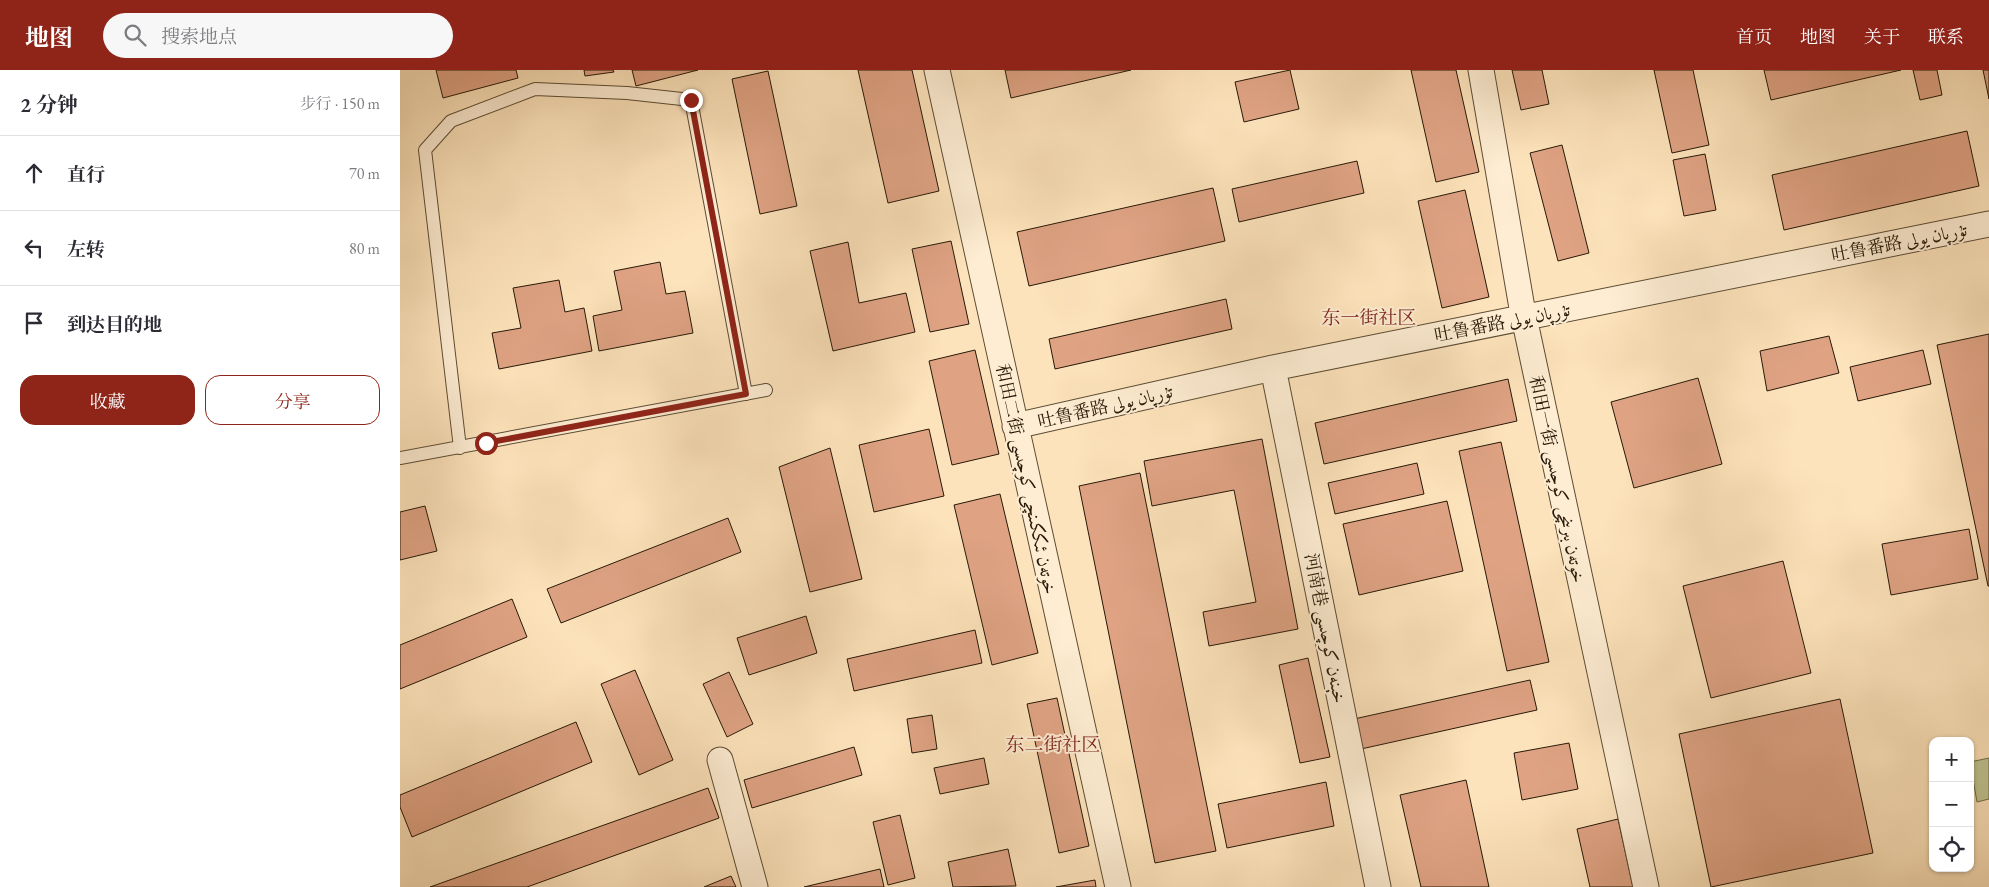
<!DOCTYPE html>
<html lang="zh">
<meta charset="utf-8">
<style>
body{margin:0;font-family:"EB Garamond",Amiri,"Noto Serif SC",serif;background:#f7f7f7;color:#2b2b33}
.controls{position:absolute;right:15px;bottom:15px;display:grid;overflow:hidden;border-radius:10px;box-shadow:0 1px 4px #0004}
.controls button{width:45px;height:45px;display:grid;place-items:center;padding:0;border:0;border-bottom:1px solid #e1e1e2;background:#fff;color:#2b2b33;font:25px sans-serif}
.stop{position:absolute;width:15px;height:15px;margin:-11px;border:4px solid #8f2418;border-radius:50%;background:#fff}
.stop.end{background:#8f2418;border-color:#fff;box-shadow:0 1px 5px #0008}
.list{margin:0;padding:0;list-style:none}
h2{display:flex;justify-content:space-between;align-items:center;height:65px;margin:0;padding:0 20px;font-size:21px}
h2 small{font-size:16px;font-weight:400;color:#7c7c81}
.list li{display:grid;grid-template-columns:32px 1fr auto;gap:15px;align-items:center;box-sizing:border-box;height:75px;padding:0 20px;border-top:1px solid #e1e1e2}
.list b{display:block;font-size:19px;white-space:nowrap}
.list em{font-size:16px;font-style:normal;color:#7c7c81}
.actions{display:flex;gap:10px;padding:15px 20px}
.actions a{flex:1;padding:11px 0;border:1px solid #8f2418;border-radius:15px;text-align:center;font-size:18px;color:#8f2418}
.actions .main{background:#8f2418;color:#fff}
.icon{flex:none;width:28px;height:28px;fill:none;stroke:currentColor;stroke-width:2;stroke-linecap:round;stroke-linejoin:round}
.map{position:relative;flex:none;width:1589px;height:817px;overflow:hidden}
header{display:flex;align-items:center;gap:30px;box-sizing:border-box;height:70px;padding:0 25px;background:#8f2418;color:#fff}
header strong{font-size:24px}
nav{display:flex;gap:28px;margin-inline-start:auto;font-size:18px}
.search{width:350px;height:45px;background:#f7f7f7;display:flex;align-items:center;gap:12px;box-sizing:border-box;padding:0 18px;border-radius:28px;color:#7c7c81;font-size:19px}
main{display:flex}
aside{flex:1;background:#fff}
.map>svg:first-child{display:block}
</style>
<header>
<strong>地图</strong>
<div class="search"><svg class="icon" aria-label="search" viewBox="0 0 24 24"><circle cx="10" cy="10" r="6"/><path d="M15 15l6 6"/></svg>搜索地点</div>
<nav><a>首页</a><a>地图</a><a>关于</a><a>联系</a></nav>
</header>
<main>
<aside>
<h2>2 分钟<small>步行 · 150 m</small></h2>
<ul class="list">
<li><svg class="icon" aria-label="ahead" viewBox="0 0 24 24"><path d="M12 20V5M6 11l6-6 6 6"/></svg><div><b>直行</b></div><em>70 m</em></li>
<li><svg class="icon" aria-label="left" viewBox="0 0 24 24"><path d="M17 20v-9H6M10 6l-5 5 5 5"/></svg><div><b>左转</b></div><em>80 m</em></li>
<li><svg class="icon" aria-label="arrive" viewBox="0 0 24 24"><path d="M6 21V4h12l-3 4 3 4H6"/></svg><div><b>到达目的地</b></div></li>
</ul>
<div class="actions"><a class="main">收藏</a><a>分享</a></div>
</aside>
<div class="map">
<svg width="1589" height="817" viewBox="0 0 1589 817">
<rect width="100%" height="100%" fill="#fde3bb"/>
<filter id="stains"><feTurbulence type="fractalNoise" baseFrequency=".004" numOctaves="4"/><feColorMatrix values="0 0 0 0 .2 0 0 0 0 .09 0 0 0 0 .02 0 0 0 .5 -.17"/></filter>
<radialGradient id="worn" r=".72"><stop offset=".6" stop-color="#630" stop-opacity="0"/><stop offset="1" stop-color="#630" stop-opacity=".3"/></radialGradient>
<!-- green -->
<path fill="#bec491" stroke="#726e4c" d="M1589 688V729L1577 732 1570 692Z"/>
<!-- building -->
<path fill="#dfa384" stroke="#261907" d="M36 0H116L118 8 43 28Z
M184 0H213L214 2 185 6Z
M232 0H298L236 16Z
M458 0H512L539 121 488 133Z
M605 0H731L611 28Z
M890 0 899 39 844 52 835 12Z
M1011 0H1056L1079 102 1036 112Z
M1112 0H1142L1149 34 1121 40Z
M1254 0H1293L1309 75 1272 83Z
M1364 0H1501L1371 30Z
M1513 0H1537L1542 25 1520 30Z
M1583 0H1589V29Z
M368 1 397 136 360 144 332 9Z
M1567 61 1579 116 1384 160 1372 105Z
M1162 75 1189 183 1158 191 1130 83Z
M1305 84 1316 140 1284 146 1273 90Z
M957 91 964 123 839 152 832 119Z
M813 118 825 171 629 216 617 162Z
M1065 120 1089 227 1042 238 1018 131Z
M551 171 569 254 530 262 512 179Z
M448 172 459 233 506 223 515 262 433 281 410 181Z
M260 192 266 224 285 221 293 263 199 281 193 246 222 240 214 201Z
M159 210 165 242 184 238 192 281 99 299 92 263 121 258 113 218Z
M826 229 832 259 655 299 649 269Z
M1589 264V516H1588L1537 275Z
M1429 266 1439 303 1367 321 1360 281Z
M575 280 599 384 552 395 529 291Z
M1523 280 1531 314 1458 331 1450 297Z
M1298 308 1322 394 1234 418 1211 332Z
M1108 309 1117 351 924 394 915 353Z
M529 359 544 426 474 442 459 375Z
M862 369 898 559 809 576 803 542 856 532 834 420 752 436 744 391Z
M1101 372 1149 592 1107 601 1059 381Z
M430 378 462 509 410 522 379 397Z
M1017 393 1024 424 935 444 928 413Z
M740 403 816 781 755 793 679 416Z
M600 424 638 583 592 595 554 435Z
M1047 431 1063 501 959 525 943 454Z
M25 436 37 481 0 490V442Z
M328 448 341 482 161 553 147 519Z
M1569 459 1578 509 1491 525 1482 474Z
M1383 491 1411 603 1311 628 1283 516Z
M112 529 127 567 0 619V575Z
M406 546 417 583 349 605 337 568Z
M575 560 582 593 454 621 447 589Z
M908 588 930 687 900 693 879 595Z
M235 600 273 690 239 705 201 614Z
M329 602 353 654 327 667 303 614Z
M1130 610 1137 640 961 679 954 649Z
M657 628 689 776 659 783 627 634Z
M1440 629 1473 783 1311 817 1279 664Z
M532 645 537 679 512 683 507 649Z
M176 652 192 692 12 767 0 737V725Z
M1169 673 1178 719 1122 730 1114 683Z
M454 677 462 705 352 738 344 710Z
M584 688 589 714 540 724 534 698Z
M1066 710 1089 817H1021L1000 725Z
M926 712 934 756 827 778 818 734Z
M308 718 319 748 127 817H30Z
M500 745 515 808 488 815 473 752Z
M1218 749 1233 817H1190L1177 759Z
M608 779 616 816 553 817 548 792Z
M480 799 484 817H404Z
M331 806 336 817H304Z
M695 810 696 817H656Z"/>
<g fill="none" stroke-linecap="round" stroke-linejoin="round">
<!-- lane casing -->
<g stroke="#5c4c34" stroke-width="14">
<path id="lane" d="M60 378 25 80 51 51 135 19 227 23 291 30 346 324
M0 388 366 320"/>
</g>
<!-- street casing -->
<g stroke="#5c4c34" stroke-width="27">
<path id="street" d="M537 0 718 817
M1081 0 1122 238 1246 817
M873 298 978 817
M615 356 873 298 1589 154
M320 690 355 817"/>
</g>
<!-- lane -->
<use href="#lane" stroke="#feedd3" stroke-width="12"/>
<!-- street -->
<use href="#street" stroke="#feedd3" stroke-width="25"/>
</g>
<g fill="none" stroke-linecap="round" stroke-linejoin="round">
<!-- route -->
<path stroke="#8f2418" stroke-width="6" d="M86 373 346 324 291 30"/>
</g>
<g text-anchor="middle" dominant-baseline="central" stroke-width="4" stroke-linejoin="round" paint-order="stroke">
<!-- street labels -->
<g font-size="18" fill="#261907" stroke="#feedd3">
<text transform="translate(1499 172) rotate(-11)">吐鲁番路 تۇرپان يولى</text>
<text transform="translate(1102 252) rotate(-11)">吐鲁番路 تۇرپان يولى</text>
<text transform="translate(705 336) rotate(-13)">吐鲁番路 تۇرپان يولى</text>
<text transform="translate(627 409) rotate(78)">和田二街 خوتەن ئىككىنچى كوچىسى</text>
<text transform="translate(1158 409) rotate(78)">和田一街 خوتەن بىرىنچى كوچىسى</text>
<text transform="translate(926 558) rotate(79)">河南巷 خېنەن كوچىسى</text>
</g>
<!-- neighbourhood labels -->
<g font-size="19" fill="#7a1f14" stroke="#feedd3">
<text x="969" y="247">东一街社区</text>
<text x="653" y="674">东二街社区</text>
</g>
</g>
<rect width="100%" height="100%" filter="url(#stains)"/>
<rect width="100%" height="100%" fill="url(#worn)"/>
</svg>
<div class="controls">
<button>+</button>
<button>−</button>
<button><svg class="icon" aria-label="locate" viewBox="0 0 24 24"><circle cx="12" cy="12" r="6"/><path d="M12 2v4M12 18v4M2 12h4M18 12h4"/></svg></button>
</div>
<div class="stop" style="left:86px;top:373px"></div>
<div class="stop end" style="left:291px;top:30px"></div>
</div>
</main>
